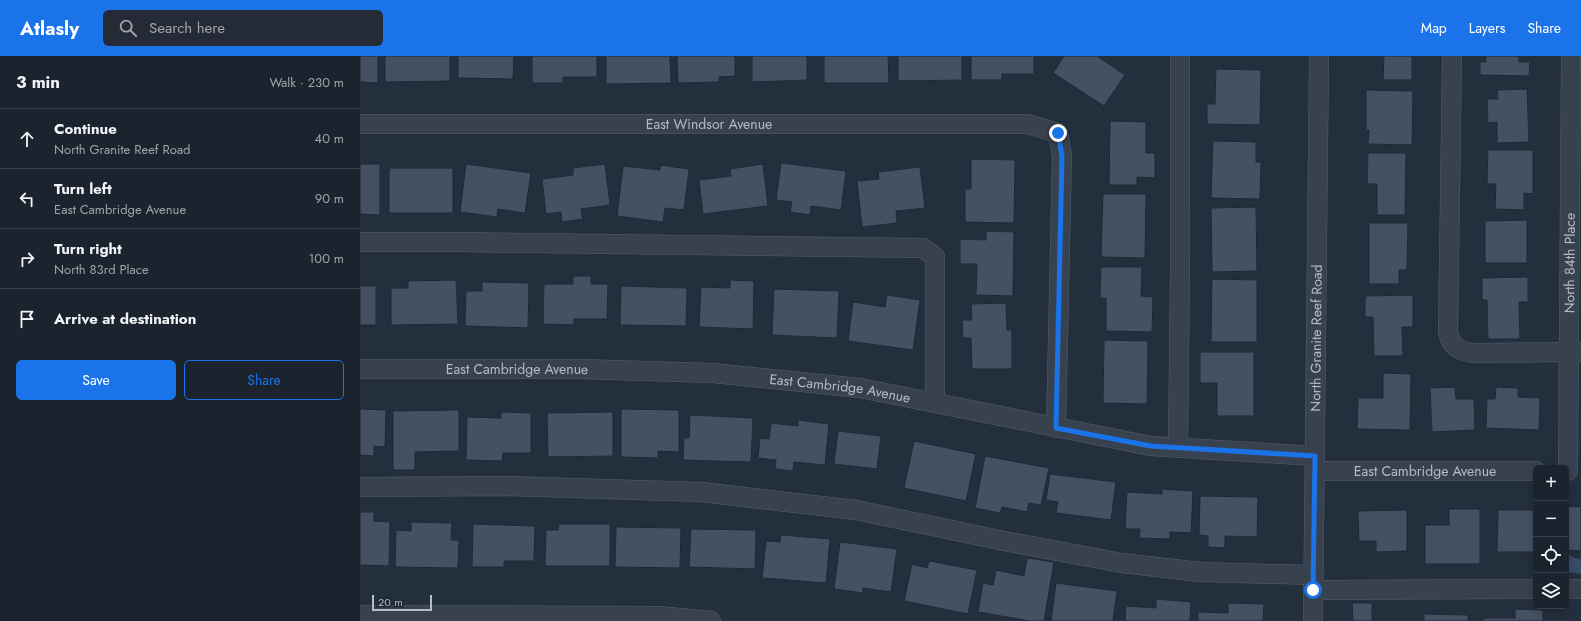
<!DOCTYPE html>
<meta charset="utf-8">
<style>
body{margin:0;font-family:Jost,sans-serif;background:#242b36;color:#f1f3f6}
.controls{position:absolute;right:12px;bottom:12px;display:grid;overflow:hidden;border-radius:6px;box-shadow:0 2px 10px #0003}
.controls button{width:36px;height:36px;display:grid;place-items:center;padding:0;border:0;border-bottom:1px solid #39404a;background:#1b232e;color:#f1f3f6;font:20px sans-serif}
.scale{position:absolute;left:12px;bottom:10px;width:60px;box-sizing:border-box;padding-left:4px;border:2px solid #b4bcc9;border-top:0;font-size:11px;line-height:14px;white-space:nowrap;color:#b4bcc9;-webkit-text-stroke:3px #1d2633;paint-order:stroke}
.stop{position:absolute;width:12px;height:12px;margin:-9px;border:3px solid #1a73e8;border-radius:50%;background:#fff}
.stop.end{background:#1a73e8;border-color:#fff;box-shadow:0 1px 4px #0008}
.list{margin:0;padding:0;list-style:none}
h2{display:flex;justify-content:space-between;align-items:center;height:52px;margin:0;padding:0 16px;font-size:17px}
h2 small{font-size:13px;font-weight:400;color:#a0a4aa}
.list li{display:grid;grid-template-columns:26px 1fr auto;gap:12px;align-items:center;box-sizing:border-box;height:60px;padding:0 16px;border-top:1px solid #39404a}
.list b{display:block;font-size:15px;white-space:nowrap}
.list p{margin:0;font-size:13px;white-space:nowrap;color:#a0a4aa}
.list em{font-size:13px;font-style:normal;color:#a0a4aa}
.actions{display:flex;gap:8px;padding:12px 16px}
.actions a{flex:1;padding:9px 0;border:1px solid #1a73e8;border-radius:6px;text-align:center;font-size:14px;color:#1a73e8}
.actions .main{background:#1a73e8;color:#fff}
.icon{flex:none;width:22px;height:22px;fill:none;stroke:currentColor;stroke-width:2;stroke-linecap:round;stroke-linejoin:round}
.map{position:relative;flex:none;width:1221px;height:565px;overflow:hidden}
header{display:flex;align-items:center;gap:24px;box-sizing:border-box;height:56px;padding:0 20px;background:#1a73e8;color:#fff}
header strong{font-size:19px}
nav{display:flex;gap:22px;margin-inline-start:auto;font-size:14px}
.search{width:280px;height:36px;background:#242b36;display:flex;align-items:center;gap:10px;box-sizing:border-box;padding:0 14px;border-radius:6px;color:#a0a4aa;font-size:15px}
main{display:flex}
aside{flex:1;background:#1b232e}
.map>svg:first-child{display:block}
</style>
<header>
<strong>Atlasly</strong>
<div class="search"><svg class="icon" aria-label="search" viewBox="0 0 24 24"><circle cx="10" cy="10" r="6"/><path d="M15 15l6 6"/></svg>Search here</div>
<nav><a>Map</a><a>Layers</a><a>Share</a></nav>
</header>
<main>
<aside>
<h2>3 min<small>Walk · 230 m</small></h2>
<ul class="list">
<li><svg class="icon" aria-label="ahead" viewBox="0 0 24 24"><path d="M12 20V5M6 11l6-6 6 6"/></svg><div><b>Continue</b><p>North Granite Reef Road</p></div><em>40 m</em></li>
<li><svg class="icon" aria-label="left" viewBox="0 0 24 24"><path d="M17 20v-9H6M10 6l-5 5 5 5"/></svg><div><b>Turn left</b><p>East Cambridge Avenue</p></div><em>90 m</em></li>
<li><svg class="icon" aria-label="right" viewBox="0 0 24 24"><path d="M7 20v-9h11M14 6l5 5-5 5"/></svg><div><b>Turn right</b><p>North 83rd Place</p></div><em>100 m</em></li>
<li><svg class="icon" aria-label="arrive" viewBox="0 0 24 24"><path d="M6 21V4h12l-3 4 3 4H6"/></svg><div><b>Arrive at destination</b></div></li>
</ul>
<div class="actions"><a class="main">Save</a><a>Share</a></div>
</aside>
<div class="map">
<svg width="1221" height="565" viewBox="0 0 1221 565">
<rect width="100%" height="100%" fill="#242f3e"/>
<!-- water -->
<path fill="#394c67" d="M1206 497 1215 502 1221 503V518L1208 516 1206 512Z"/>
<!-- building -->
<path fill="#455162" stroke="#1f2835" d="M0 0H18V27L0 26Z
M25 0H90V25L25 26Z
M98 0H154L153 23 98 22Z
M172 0H237V21H203V27H172Z
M246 0H310L311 27 246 28Z
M317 0H375V20L359 21V26L318 27Z
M392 0H447V24L392 26Z
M464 0H528L529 27H464Z
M538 0H602V24L538 25Z
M611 0H674V18H642V24H611Z
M704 0H737L765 19 744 50 693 17Z
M1024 0H1052V24H1023Z
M1126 0H1159V6H1170L1169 20 1120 19V6H1126Z
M856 13 901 14 900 69 847 68V48H855Z
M1167 33 1169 86 1137 87V66L1128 67 1127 43H1138L1137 34Z
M1006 34 1053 35 1052 89 1008 88 1009 74H1006Z
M750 65 786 66V97H795V122L777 121V129H749Z
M853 85 896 86V106H901L900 143 851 142Z
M1128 94H1173V138L1164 137V154L1135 153 1136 128H1127Z
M1008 97H1046L1045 159H1017V128H1007Z
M611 103 655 104 654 167 605 166V133H611Z
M421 107 486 115 481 154 451 150 450 159 430 156 432 146 416 144Z
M0 108H20V159L0 158Z
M106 108 171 117 165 157 138 153 137 161 100 156Z
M245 108 250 149 221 153 223 163 202 166 201 156 186 158 182 123 213 119V112Z
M403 108 408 150 343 158 339 124 371 120 370 113Z
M300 109 329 113 324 154 305 152 303 166 257 160 263 110 300 114Z
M560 111 565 152 536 155 537 167 502 171 497 125 519 123 518 116Z
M29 112H93V157H29Z
M743 138H786L785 202 741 201Z
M896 151 897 215 852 216 851 152Z
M1167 164V207H1125V165Z
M1009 167H1048L1047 214H1039V228H1009Z
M626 175 654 176 653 240 616 239 617 208H600V183L626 184Z
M741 211H782L781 240 793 241 792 276 746 275V242H740Z
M213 220H231V228H248L247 263H214V269L183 268 184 228H213Z
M1168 221V246H1159L1160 283H1128L1127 244H1122V222Z
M852 223 897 224V286H851Z
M96 224 98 268 31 269V232H48V225Z
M370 224 394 225 393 273 339 271 341 231 370 232Z
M122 226 169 227 168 272 105 270 106 235H122Z
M0 230H16V269H0Z
M261 230 327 232 326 270 260 269Z
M414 233 479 235 477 282 412 279Z
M527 239 560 244 553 294 488 285 493 246 525 251Z
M1053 239V271H1042L1043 300H1014L1013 261H1005V240Z
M646 247 647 274H652V313H612L611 282H603L602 264H612L611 248Z
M744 284 788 285 787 348 743 347Z
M840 296H894V360H857V327H840Z
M1023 317 1051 318 1050 374 997 373 998 342H1023Z
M1095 331 1096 343H1114L1115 374 1072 376 1070 332Z
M1136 331 1158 332V341L1180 342 1179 374 1126 372 1127 343H1135Z
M0 353 26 354 25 391 14 390V400L0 399Z
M261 353 319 354V396L298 395V402L261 401Z
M99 354V395L55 396V414H33V355Z
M141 356 171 357V397H143L142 405 106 404 107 361 141 362Z
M253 356V400L188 401 187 357Z
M330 359 393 362 391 406 323 404 324 382H329Z
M438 364 469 368 465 409 434 406 433 415 415 413 416 404 398 402 400 382 409 383 411 367 438 370Z
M478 375 521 380 517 413 474 408Z
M554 385 616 398 606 445 544 432Z
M625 400 689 412 681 449 669 447 667 456 642 451 640 457 615 452Z
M690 418 756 426 751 464 696 457 698 446 686 444Z
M802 433 833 435 831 477 810 476V483L779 482 780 473H765L767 436 802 438Z
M840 440 898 441 897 481 865 480V492L848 491V480L839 479Z
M1206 450 1221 451V495L1206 494Z
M1089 453H1120V508H1065V469H1089Z
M1047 454V495L1016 496V485H999L998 455Z
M1138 454H1176V496H1137Z
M0 456H14V465L30 466 29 510 0 509Z
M51 466 92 467 91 484H99L98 512 35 511 36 474 51 475Z
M113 468 175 470 174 505H144V511H112Z
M199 468H250V510H185L186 474H198Z
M256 471 321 472 320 512 255 511Z
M331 473 396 474 395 513 329 511Z
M421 479 470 483 466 527 402 522 406 485 420 486Z
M480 486 537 493 531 536 503 532V537L474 533Z
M667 502 694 506 684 565H670L618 556 623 527 633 529 636 514 664 520Z
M569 505 617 514 608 558 544 545 552 508 567 512Z
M696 527 757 535 753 565H691Z
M796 543 831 546 830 565H765L766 550 796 552Z
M868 547 904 548 903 565H838V556L868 557Z
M992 547H1012V565H993Z
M1155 553 1183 554V565H1123V562H1155Z
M1064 558 1108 559V565H1064Z"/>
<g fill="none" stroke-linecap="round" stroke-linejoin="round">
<!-- minor casing -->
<g stroke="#565f6c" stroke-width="20">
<g id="minor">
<path d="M1092 0 1088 276C1091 291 1099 295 1113 297L1221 296"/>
<path id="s1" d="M0 68H668L698 77 702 100 696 372"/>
<path d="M0 186H98L563 192 575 201V347"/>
<path id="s2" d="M0 313H219L353 317 500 332 791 390 955 400"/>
<path d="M818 391 820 214V0"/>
<path id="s3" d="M955 415H1176"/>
<path id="s4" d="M1208 415 1211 0"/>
<path d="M0 431 145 430 341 436 496 454 644 485 762 507 840 516 953 519"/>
<path d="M1206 533H1221"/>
<path d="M953 534 1176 533"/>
<path d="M0 559 299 560 351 565"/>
<path id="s5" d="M953 565 959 0"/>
</g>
</g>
<!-- minor -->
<use href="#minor" stroke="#38414e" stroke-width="19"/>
</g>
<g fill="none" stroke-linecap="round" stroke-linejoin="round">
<!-- route -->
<path stroke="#1a73e8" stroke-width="5" d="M698 77 702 100 696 372 791 390 955 400 953 534"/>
</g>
<g text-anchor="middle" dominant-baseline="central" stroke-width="4" stroke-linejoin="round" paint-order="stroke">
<!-- street labels -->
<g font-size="14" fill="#b4bcc9" stroke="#1d2633">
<text stroke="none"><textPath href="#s1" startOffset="349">East Windsor Avenue</textPath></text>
<text stroke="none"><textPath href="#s4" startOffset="208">North 84th Place</textPath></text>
<text stroke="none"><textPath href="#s5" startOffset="283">North Granite Reef Road</textPath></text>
<text stroke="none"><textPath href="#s2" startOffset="157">East Cambridge Avenue</textPath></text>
<text stroke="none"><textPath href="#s2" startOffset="481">East Cambridge Avenue</textPath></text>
<text stroke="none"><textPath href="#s3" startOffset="110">East Cambridge Avenue</textPath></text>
</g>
</g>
</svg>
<div class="controls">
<button>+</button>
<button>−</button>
<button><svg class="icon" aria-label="locate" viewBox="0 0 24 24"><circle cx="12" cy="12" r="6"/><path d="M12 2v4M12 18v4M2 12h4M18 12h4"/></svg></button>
<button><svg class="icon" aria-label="layers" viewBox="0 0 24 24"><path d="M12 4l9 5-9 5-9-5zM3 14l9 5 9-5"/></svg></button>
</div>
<div class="scale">20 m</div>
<div class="stop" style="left:953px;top:534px"></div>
<div class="stop end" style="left:698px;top:77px"></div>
</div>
</main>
